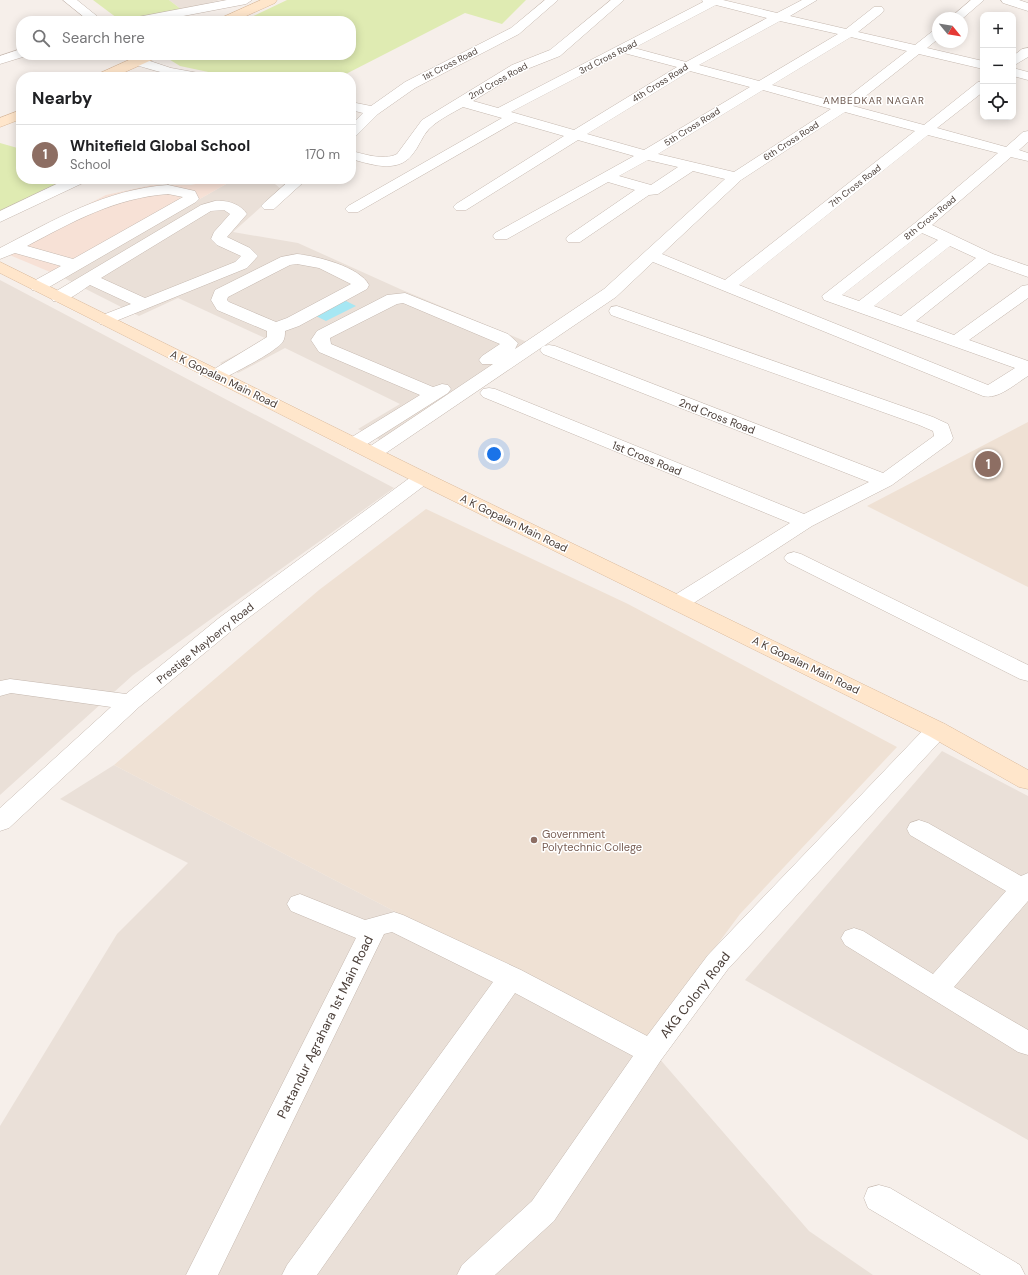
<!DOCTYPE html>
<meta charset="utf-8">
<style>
body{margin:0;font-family:"DM Sans",sans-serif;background:#f2f2f2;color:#202124}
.controls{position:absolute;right:12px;top:12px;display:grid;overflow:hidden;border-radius:8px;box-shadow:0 2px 10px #0003}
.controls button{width:36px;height:36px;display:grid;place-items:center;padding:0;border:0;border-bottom:1px solid #e0e0e0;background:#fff;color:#202124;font:20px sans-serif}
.compass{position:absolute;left:932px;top:12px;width:36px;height:36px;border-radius:50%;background:#fff;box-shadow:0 2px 10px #0003;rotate:120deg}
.you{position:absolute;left:494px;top:454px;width:14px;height:14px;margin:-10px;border:3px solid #fff;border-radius:50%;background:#1a73e8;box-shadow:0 0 0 6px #1a73e833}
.badge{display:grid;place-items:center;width:26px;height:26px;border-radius:50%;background:#2563eb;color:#fff;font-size:13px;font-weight:700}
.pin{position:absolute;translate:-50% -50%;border:2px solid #fff;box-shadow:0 1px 4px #0006}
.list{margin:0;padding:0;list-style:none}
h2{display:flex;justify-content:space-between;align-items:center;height:52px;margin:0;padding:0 16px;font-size:17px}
h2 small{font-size:13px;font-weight:400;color:#757577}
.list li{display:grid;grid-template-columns:26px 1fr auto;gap:12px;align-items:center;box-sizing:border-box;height:60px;padding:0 16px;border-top:1px solid #e0e0e0}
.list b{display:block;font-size:15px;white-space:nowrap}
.list p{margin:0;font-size:13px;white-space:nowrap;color:#757577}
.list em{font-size:13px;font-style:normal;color:#757577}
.icon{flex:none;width:22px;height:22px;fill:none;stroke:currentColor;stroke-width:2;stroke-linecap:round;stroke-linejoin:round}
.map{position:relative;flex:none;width:1028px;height:1275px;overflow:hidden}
.search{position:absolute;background:#fff;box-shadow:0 2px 10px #0003;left:16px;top:16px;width:340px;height:44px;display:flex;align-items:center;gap:10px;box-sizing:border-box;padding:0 14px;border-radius:16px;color:#757577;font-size:15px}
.panel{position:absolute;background:#fff;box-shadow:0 2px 10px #0003;left:16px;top:72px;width:340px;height:112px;border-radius:16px}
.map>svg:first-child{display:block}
</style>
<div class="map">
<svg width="1028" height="1275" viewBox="0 0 1028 1275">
<rect width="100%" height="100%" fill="#f6efea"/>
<!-- residential -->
<path fill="#eae0d8" d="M169 0H220L182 10Z
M235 179H269L281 189 233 232 298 243 400 289 527 342 382 441 358 429 400 404 285 348 238 373 220 363 267 339 178 298 139 316 62 277Z
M0 280 394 488 133 675 0 795Z
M942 751 1028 796V1140L745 980Z
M114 765 645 1042 809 1231 873 1275H0V1126L117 934 188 863 60 799Z"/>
<!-- commercial -->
<path fill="#f7e1d6" d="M220 179H235L62 277 0 251V249L106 195 152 185H191Z"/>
<!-- education -->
<path fill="#efe1d4" d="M1028 422V587L867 506Z
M426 509 628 604 897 747 740 914 645 1042 114 765 319 590Z"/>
<!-- green -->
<path fill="#dfebb2" d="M93 0H169L182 10 121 21Z
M287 0H526L502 24 465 13 340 77H232L180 66 167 58 174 55H351V21H243Z
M0 143 21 149V179H73L45 189 0 213Z"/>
<!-- water -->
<path fill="#a6e7f3" d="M344 300 356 306 326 321 314 315Z"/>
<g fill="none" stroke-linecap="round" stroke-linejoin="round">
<!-- street casing -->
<g stroke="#c5b8af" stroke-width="1">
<path id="street" d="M63 0H77L103 21H89Z
M227 0H252L246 4 157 21H132L138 17Z
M545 0H558L519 34 415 88 378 114 356 136 351 137V125L363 113 351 110V102L371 106 405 82 511 28Z
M611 0H624L560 56 522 71 473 101 498 108 703 2 702 0H723L777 13 802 0H817L790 16 846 29 874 7H882L884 10 882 13 858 32 915 45 934 30 938 29V39L927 48 983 61V69L919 54 853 106 924 125 978 82 983 81V92L937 128 1006 147 1023 132 1028 131V142L1019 150 1028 153V161L1011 157 932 225 993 254 1028 266V277L989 263 916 321 954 335 1022 286 1028 285V298L969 340 1028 361V376C1015 384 998 400 983 396L653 262 616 297 380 457 373 459 366 457 363 453 366 449 493 364H482L479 360 482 356 500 344 403 303 397 304 330 338 331 344 433 387 442 384 448 385 451 389 448 393 361 448 354 450 347 448 344 444 347 440 420 395 319 352 311 340 317 331 387 295 405 293 508 334 518 343 515 349 604 289 725 179 693 171 658 194 649 195 580 242H568L566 239 568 236 635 190 608 182 507 239H495L493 236 495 233 634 156 578 140 466 210H456L453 207 456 204 564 136 515 122 358 212H348L345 209 348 206 502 118 463 107C452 113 438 120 429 129 422 136 419 147 412 155 397 174 370 164 351 159V151C365 154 383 161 397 154L422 120 512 65 550 50ZM716 5 767 18 686 62 634 48ZM780 21 838 34 759 81 699 65ZM851 37 907 51 840 103 772 85ZM624 53 677 67 574 130 511 112ZM690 71 750 87 644 150 587 134ZM763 90 831 109 734 172 658 154ZM845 112 915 131 725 280 662 254 741 180ZM928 135 998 153 915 223 822 296 824 300 1015 368 988 385 739 285ZM648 160 678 167 651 185 619 176ZM922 233 938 240 859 301 842 295ZM950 246 976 258 901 316 874 306Z
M971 0H984L962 19 950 18Z
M1001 0H1019L1028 3V11L1003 3Z
M1028 48V57L1013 66V56L1022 49Z
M21 49V55L26 56 0 64V56Z
M138 57 171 68 204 74 206 77C175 77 162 73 133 64L131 61Z
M1013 68 1028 72V80L1013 76Z
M67 179H87L85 182 0 222V211Z
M291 179H307L274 209H264L261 206 264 203Z
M168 185 195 191 199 199 196 202 44 290 38 291 32 290 30 286 32 282 61 266 15 253 0 259V248C54 220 106 189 168 185ZM168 194 183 197 73 259 27 246C74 221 115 198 168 194Z
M215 201C228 200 240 204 247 214L227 237 250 248 258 256 247 268 106 325 100 324 97 320 100 316 131 304 90 285C79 292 66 304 53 301L51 297 53 293 201 205ZM224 210 230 214 214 232 211 239 217 245 241 256 235 262 145 298 101 278 211 211Z
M297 254C317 256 360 267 369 285L367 289 299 326 285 331C285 335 285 339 282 343 269 356 240 369 223 379L217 380 211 379 208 375 211 371 267 337V331L217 310 211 300 215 290 281 257ZM297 264 319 268 351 284 287 318 276 322 229 302 227 300 228 297 290 265Z
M617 306 933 417 948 424 953 438 951 442 892 485 812 526 686 608 678 610 670 608 667 603 670 598 790 523 483 397 480 393 483 389 489 388 495 389 804 514 869 482 543 354 540 350 543 346 549 345 555 346 883 473 934 436 933 431 919 425 611 315 609 311 611 307Z
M422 472 429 474 432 478 429 482 235 628 139 707 9 828 0 831V808L111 707 11 693 0 696V681L10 679 126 694 219 618 415 474Z
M794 552 801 554 1028 665V681L1020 679 787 562 784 558 787 554Z
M937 722 945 724 949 730 945 736 728 969 661 1060 554 1221 495 1275H457L462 1265 532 1201 633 1056 515 993 317 1275H282L287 1265 493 982 392 932 384 934 218 1275H186L356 938 291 911 287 904 291 897 300 894 365 920 394 912 403 915 521 970 647 1036 708 955 929 724Z
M919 820 928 823 1021 876 1028 873V901L954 987 1028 1030V1055L1018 1052 845 945 841 938 845 931 854 928 863 931 933 974 1006 891 910 835 907 829 910 823Z
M879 1185 890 1188 1020 1265 1025 1275H981L868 1208 864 1198 868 1188Z"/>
</g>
<!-- secondary casing -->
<g stroke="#dab99b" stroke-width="1">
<path id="secondary" d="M261 0H277L275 3 235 21H219L221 18Z
M140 55H157L156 58 114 77H96L98 74Z
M21 110V119L0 127V118Z
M0 262 429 474 945 724 1028 770V789L1019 787 929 736 415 482 0 273Z"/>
</g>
<!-- street -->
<use href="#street" fill="#fff" fill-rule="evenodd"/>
<!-- secondary -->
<use href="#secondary" fill="#ffe6cb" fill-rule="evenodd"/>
</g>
<!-- markers -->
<circle fill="#8d6e63" stroke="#fff" stroke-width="1.5" cx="534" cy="840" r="4"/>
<g text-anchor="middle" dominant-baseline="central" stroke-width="3" stroke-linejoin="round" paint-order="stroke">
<!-- far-street labels -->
<g font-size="9" fill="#4a3e38" stroke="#fff">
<text transform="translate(608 57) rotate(-27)">3rd Cross Road</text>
<text transform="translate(450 64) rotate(-27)">1st Cross Road</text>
<text transform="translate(498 81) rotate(-29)">2nd Cross Road</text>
<text transform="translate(660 83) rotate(-32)">4th Cross Road</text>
<text transform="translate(692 127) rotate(-32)">5th Cross Road</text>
<text transform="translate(791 141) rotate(-33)">6th Cross Road</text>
<text transform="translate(855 186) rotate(-38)">7th Cross Road</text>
<text transform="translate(930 218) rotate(-39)">8th Cross Road</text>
</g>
<!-- far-neighbourhood labels -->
<g font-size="10" letter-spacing="1" fill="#6d594f" stroke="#fff">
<text x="874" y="100">AMBEDKAR NAGAR</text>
</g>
<!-- street labels -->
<g font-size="11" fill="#4a3e38" stroke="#fff">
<text transform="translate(224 379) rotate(26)">A K Gopalan Main Road</text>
<text transform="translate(717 416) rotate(21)">2nd Cross Road</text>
<text transform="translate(647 458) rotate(22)">1st Cross Road</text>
<text transform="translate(514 523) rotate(26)">A K Gopalan Main Road</text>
<text transform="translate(205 643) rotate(-39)">Prestige Mayberry Road</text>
<text transform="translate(806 665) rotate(26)">A K Gopalan Main Road</text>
</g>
<!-- education labels -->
<g font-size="11" fill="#785e54" stroke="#fff" text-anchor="start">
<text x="542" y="834">Government<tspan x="542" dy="13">Polytechnic College</tspan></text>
</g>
<!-- near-street labels -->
<g font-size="13" fill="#4a3e38" stroke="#fff">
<text transform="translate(695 995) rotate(-52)">AKG Colony Road</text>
<text transform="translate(325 1027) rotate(-64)">Pattandur Agrahara 1st Main Road</text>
</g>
</g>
</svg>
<div class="controls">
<button>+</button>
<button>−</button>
<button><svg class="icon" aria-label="locate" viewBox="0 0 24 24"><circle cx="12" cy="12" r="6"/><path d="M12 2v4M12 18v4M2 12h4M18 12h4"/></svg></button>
</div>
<svg class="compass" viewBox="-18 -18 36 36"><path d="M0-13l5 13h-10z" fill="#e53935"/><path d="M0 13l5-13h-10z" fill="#757577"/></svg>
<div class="you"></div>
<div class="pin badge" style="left:988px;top:464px;background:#8d6e63">1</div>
<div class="search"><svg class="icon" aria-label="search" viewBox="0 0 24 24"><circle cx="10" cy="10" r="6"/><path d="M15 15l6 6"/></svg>Search here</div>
<section class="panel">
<h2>Nearby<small></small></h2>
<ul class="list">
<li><span class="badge" style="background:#8d6e63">1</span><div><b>Whitefield Global School</b><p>School</p></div><em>170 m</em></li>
</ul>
</section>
</div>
